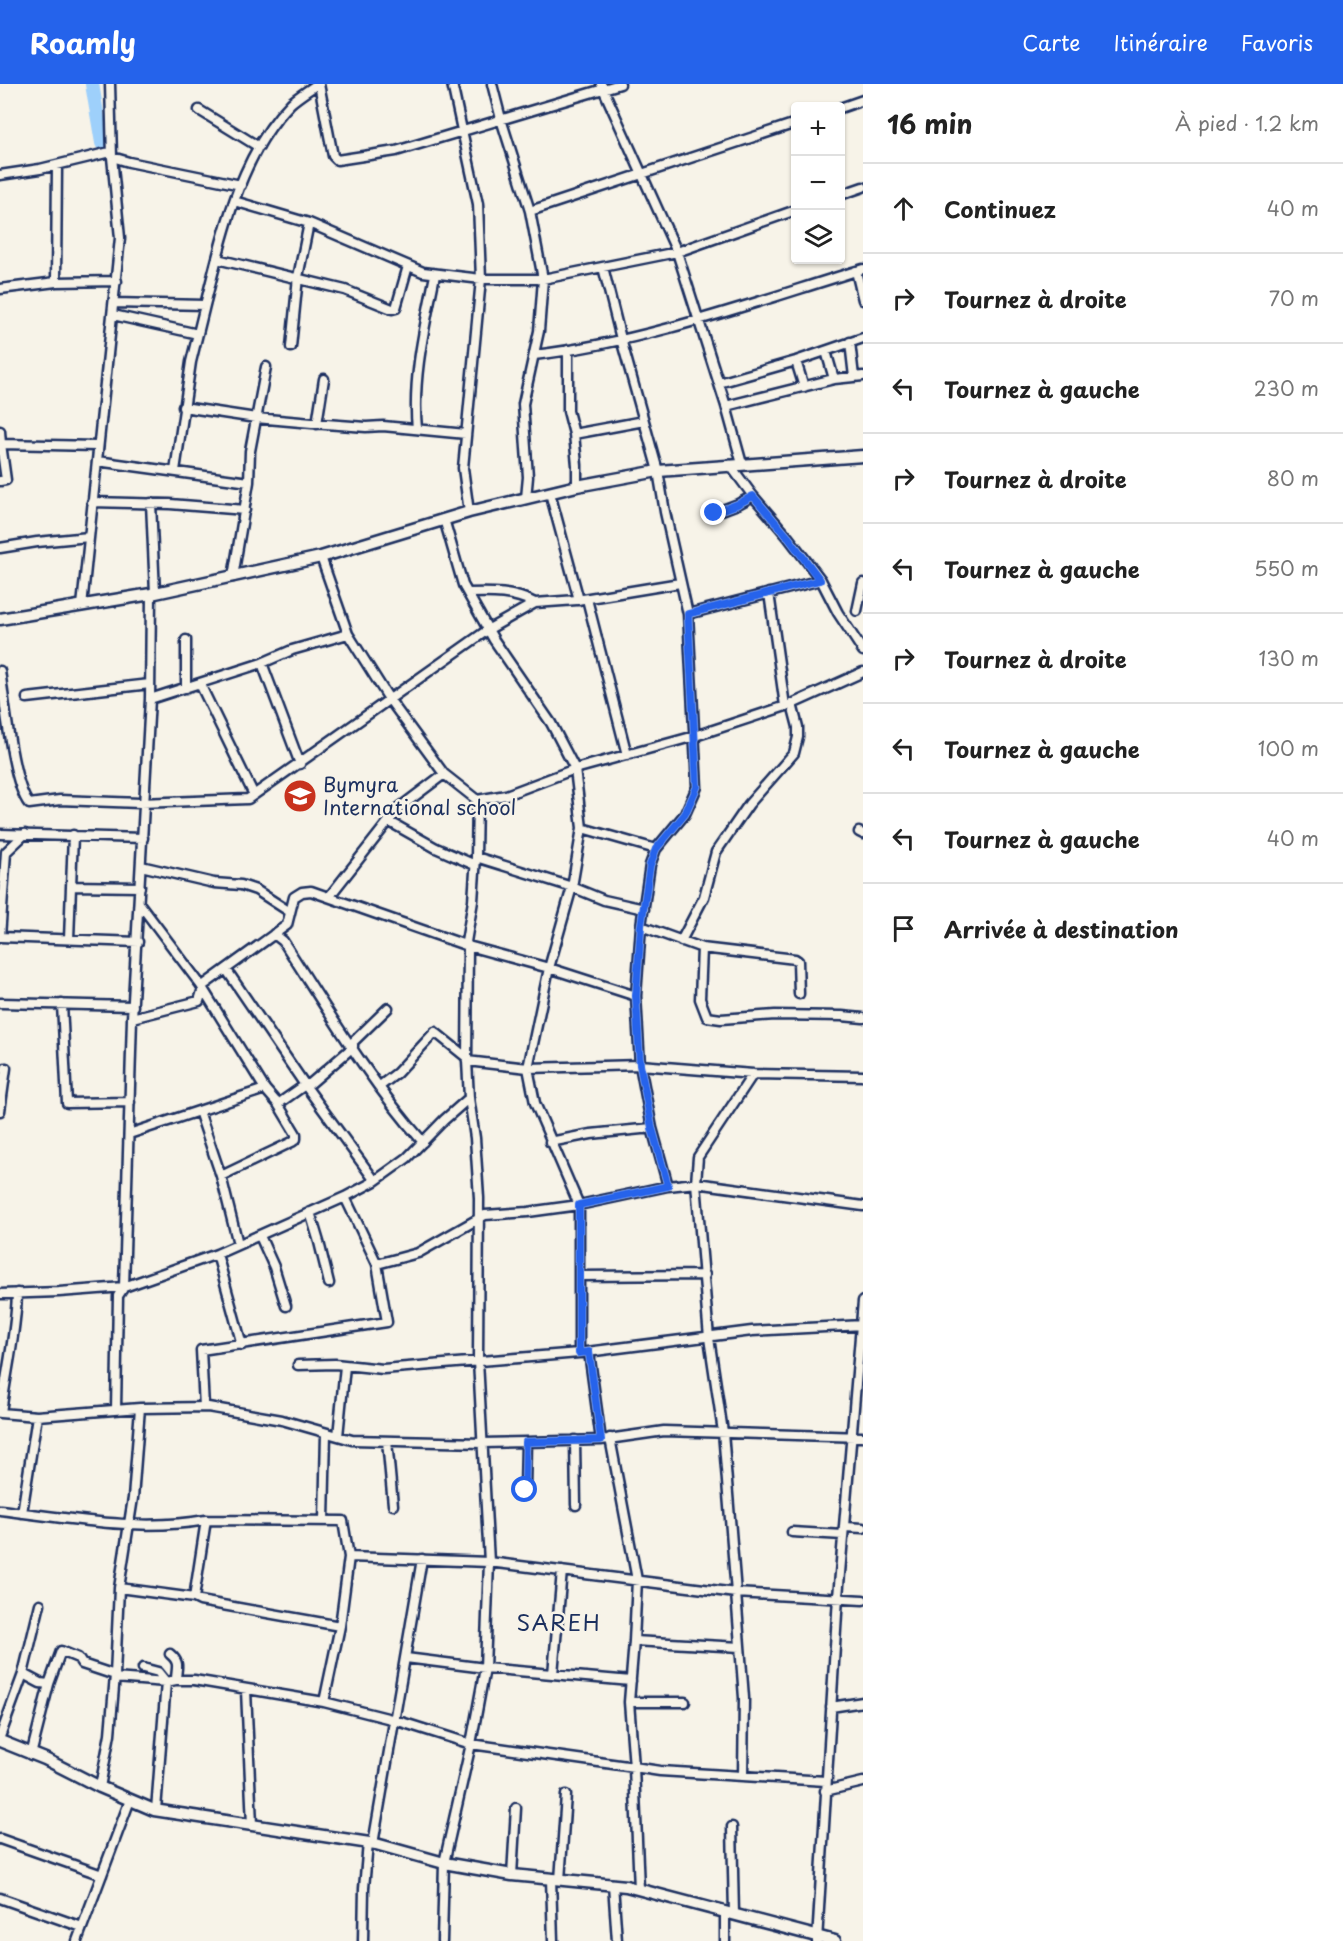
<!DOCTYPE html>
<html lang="fr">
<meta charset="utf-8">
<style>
body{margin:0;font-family:"Playpen Sans",sans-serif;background:#f6f6f6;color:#222}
.controls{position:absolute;right:18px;top:18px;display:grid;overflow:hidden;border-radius:6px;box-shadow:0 2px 4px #0004}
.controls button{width:54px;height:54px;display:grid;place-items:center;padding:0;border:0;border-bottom:2px solid #e0e0e0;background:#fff;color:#222;font:30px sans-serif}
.stop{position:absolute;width:18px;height:18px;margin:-14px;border:4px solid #2563eb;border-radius:50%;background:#fff}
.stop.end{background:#2563eb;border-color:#fff;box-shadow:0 2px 6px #0008}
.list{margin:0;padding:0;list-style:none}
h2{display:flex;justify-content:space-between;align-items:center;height:78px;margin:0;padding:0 24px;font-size:26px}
h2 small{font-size:20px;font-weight:400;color:#767676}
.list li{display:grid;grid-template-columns:39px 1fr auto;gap:18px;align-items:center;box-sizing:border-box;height:90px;padding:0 24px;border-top:2px solid #e0e0e0}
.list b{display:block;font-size:22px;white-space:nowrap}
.list em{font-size:20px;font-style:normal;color:#767676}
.icon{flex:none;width:33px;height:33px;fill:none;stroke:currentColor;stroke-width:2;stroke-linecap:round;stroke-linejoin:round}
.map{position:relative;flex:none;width:863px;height:1857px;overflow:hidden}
header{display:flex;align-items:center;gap:36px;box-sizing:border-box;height:84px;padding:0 30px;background:#2563eb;color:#fff}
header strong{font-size:28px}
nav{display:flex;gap:33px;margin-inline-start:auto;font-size:21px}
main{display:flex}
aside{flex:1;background:#fff}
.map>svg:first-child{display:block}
</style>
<header>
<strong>Roamly</strong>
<nav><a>Carte</a><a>Itinéraire</a><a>Favoris</a></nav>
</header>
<main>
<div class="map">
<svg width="863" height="1857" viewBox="0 0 863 1857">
<rect width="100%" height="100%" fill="#f7f3e8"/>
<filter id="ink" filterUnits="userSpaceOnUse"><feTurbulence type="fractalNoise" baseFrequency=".0167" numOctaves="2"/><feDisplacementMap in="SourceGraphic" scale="12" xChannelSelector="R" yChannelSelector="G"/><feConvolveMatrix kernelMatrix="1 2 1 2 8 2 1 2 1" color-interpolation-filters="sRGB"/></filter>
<g filter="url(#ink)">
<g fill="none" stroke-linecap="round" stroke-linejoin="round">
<!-- river -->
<path stroke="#9ed0fb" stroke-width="14" d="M92 0 102 59 110 68"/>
<!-- minor casing -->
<g stroke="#1b2f5e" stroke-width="13">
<path id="minor" d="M319 0 333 72 337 76 396 67 620 0
M452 0 478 120 481 195 463 384 469 428
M492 0 501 35 530 127 543 195 539 247 523 320 528 393 526 414
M601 0 677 168 726 322 742 380
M840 24 863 16
M199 26 259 63
M0 91 40 85 110 68 112 73 129 78 241 101
M840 111 863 103
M234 117 309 139 423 188 481 195H543L677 168 796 126
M530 127 796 39
M217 175 345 206 392 225 396 224 408 182
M603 183 621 255 658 387 665 428 688 530 697 703 685 730 656 765 650 781 641 842 636 912 640 981 652 1044 668 1102
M856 187 863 216
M56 198 57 82
M0 205 56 198 117 197
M114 219 205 221C223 151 239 72 291 19 299 12 309 6 317 0
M113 231 198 250
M850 258 854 293
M291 263 298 193 309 139
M568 266V327L574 350
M826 267 834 295
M534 271C646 258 755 218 863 185
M796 277 804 303
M719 299 796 277 863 254
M726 322 834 295 863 292
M183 323 256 334 312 339 366 343 383 342 466 350
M317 340 324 295
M417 345C412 293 425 242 435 191
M0 347 1 360 97 362
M97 377 249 398
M730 381 753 412 788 453 821 496 838 529 863 567
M175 387 191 278 205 221
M0 397 6 396 1 360
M577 402V381L574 350 644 337
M550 409 579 516
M92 418 170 420 245 426
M151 419 155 509
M714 429 738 420 753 412
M0 464 37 458 89 453
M321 473 348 550 389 615 444 690 477 716 506 711 575 685 695 652 792 620 863 588
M233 493 249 398 250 367 266 283
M468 509C493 508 513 508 535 519
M769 509 785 622
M587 515 627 671
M82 522 120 154 112 73 110 0
M857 527 863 499
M688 530 821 496
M262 579 300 680
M0 587C5 617 12 699 29 720L60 716 140 719 248 715 489 545 535 519 577 516 680 499
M200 600 254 711
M186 604V556
M27 614 150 600
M150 615 262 579 292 566 348 550
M477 716 476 773 572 803 604 816 644 825
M390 738 436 764 475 781
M582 744 656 765
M859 748 863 750
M0 750 143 754
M141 782 214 799 241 801 256 806 290 828
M71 802 140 803
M329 813 399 724 444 690
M139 819 200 900 265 1005 278 1020 296 1050V1055L292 1058 221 1092
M641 842 702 864 795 875 798 877 799 910
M274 850 283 857C327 925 369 997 423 1058
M0 853 138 858
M0 853 6 768 25 750
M69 855 73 751
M681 857 704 813 716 768 749 720 794 669 798 653V643L792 620
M702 864 700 915 707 933 721 935 775 931 842 932 863 934
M226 885 305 1001 375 1097
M0 919 133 922
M62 920 67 1019 130 1018
M132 934 199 917 204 901 287 841 294 813 302 808 311 807 468 862 549 884 636 912
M380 1002 397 989 435 948 466 973 467 977 528 984 549 884 572 803 582 744 575 685 551 639 494 556 463 501 444 435
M278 1020 305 1001 311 999 353 963V958L388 924
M0 1027 6 984
M199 1027 221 1092 238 1160
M129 1050 265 1005
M550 1058 591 1050 652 1044
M310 1128 319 1158 329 1199
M260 1152 274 1183 286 1222
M217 1170 242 1261
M377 1180 418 1169 485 1131 528 1128 579 1121 668 1102 696 1099 863 1122
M579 1192 705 1191
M0 1210 59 1208 124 1203 217 1170 345 1113 375 1097 407 1074 444 1036 469 1014
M589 1268 601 1356
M579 1269V1121L535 1019 528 984 640 981 753 990 863 992
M298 1281 335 1280 383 1285 579 1269 752 1247 863 1241
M204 1323 201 1266 387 1238 377 1180 345 1113
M116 1326 118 1212 124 1203 132 934 150 615 151 510
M0 1329 37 1332 140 1324 208 1323 282 1336 352 1356 483 1359 526 1358 601 1356 664 1347 863 1353
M1 1329C6 1289 16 1250 17 1209
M338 1352 345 1282
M610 1354 637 1496 634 1557 629 1618 634 1683 639 1805
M575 1356 576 1421
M387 1357 393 1421
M525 1406 526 1358
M0 1426C68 1434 138 1448 206 1436L343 1437 349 1473 340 1542 324 1618
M22 1429 37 1332
M324 1437 326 1349
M844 1443 863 1444
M792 1448 843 1451
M349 1473 489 1478 736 1509 863 1516
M119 1504 194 1514 200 1517 340 1542
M194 1514 206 1436
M634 1557 740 1563
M170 1570C181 1579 176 1584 176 1596
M406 1574 485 1584 631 1597
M143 1584 158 1588 166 1598 156 1726
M23 1590 40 1599 49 1600
M553 1590 562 1487
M115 1594 166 1598 176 1596H194L324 1618 395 1636 471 1660 634 1683 660 1687 826 1697
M246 1606 252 1741
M629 1618H685
M831 1623 863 1618
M0 1653 23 1590 40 1520
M31 1671 49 1600 61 1567 78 1574 82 1580 115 1591
M743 1692 744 1614 736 1509 723 1348 709 1254 696 1099 698 1073 753 990
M100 1703 110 1650 115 1591 119 1504 133 1414 140 1324
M825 1707 863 1698
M732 1743 734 1830
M0 1755 102 1791
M373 1760 422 1475
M512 1791 516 1724
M551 1795 553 1857
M560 1796 566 1711
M613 1800 617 1857
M0 1814 82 1843
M725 1828V1857
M77 1857 130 1716
M363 1857 364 1804 368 1759
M442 1857 444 1779 471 1660 485 1584 489 1478 478 1277 479 1114 475 1054 469 1014 467 977 468 862 466 858 473 817 476 773
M817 1857 838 1513 863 1217"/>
</g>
<!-- tertiary casing -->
<g stroke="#1b2f5e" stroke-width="15">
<path id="tertiary" d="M0 535 151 510 321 473 469 428 577 402 658 387 863 372
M0 1657 45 1675 100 1703 154 1726 376 1760 444 1779 512 1791 626 1802 835 1857"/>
</g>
<!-- minor -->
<use href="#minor" stroke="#f7f3e8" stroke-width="8"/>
<!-- tertiary -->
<use href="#tertiary" stroke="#f7f3e8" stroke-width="10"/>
</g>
</g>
<g fill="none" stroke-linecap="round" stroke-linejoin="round" filter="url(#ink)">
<!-- route -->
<path stroke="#2563eb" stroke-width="8" d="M525 1406 526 1358 601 1356 589 1268 579 1269V1121L668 1102 652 1044 640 981 636 912 641 842 650 781 656 765 685 730 697 703 688 530 820 496 788 453 753 412 738 420 714 429"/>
</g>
<!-- icons -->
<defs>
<g id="school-disc" transform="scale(1.725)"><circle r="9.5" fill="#c8321e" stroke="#f7f3e8"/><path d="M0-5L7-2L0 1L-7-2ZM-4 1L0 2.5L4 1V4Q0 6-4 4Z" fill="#fff"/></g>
</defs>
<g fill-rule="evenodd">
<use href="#school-disc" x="300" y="712"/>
</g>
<g text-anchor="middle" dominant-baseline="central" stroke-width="5" stroke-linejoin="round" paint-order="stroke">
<!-- poi labels -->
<g font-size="20" fill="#1b2f5e" stroke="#f7f3e8" text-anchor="start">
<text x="323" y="700">Bymyra<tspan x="323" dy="23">International school</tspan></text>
</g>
<!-- quarter labels -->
<g font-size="22" letter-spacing="1.5" fill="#1b2f5e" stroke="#f7f3e8">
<text x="559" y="1537">SAREH</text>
</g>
</g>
</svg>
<div class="controls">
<button>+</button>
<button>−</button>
<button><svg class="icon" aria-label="layers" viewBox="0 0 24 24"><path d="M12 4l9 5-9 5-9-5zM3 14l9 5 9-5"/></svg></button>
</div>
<div class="stop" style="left:525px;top:1406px"></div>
<div class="stop end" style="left:714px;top:429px"></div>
</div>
<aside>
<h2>16 min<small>À pied · 1.2 km</small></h2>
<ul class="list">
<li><svg class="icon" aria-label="ahead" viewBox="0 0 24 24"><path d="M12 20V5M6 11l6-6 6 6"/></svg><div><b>Continuez</b></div><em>40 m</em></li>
<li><svg class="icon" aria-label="right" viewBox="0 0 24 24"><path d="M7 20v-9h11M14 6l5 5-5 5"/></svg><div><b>Tournez à droite</b></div><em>70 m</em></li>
<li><svg class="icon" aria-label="left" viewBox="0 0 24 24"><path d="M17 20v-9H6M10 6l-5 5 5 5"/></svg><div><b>Tournez à gauche</b></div><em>230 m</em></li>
<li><svg class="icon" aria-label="right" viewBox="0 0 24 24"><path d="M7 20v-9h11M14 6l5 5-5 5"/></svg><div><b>Tournez à droite</b></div><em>80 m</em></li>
<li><svg class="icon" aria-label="left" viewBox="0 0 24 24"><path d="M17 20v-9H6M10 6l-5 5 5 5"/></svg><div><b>Tournez à gauche</b></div><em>550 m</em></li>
<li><svg class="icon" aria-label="right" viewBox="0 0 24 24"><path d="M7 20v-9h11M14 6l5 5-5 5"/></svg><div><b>Tournez à droite</b></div><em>130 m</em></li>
<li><svg class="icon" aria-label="left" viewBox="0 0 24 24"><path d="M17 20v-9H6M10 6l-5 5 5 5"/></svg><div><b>Tournez à gauche</b></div><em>100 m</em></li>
<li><svg class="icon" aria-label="left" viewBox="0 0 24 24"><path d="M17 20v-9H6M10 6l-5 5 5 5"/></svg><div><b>Tournez à gauche</b></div><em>40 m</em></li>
<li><svg class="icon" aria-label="arrive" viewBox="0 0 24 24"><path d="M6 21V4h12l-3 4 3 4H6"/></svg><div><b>Arrivée à destination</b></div></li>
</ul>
</aside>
</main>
